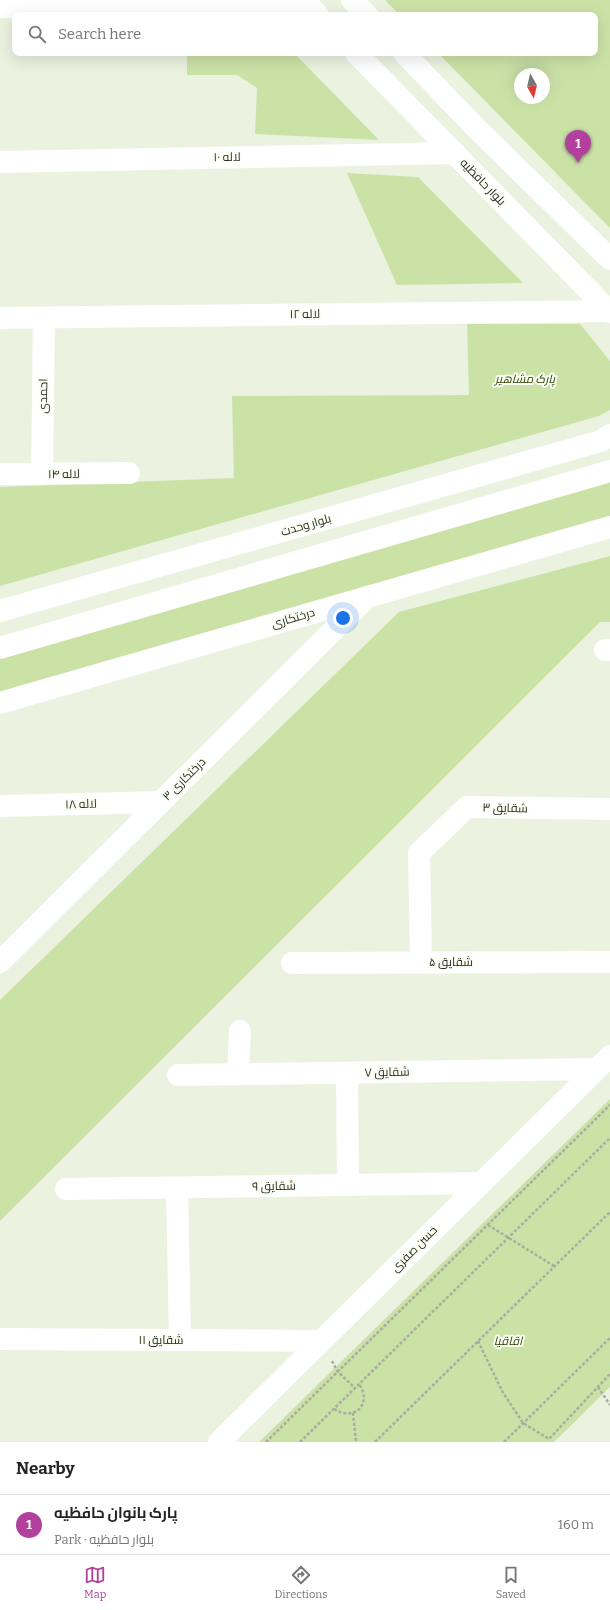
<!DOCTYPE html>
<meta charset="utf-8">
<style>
body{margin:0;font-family:Bitter,Cairo,serif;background:#f6f6f6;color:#222}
.compass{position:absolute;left:514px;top:68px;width:36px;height:36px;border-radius:50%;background:#fff;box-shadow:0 4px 16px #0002;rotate:172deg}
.you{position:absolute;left:343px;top:618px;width:14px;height:14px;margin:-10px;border:3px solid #fff;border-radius:50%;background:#1a73e8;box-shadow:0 0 0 6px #1a73e833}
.badge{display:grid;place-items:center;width:26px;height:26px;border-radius:50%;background:#b2419e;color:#fff;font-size:13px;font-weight:700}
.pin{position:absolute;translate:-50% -33px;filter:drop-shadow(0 1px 2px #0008)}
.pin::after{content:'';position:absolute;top:21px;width:14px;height:12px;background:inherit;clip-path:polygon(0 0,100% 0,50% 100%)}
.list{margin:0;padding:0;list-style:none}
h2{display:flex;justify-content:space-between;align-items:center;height:52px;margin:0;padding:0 16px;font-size:17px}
h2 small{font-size:13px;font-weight:400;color:#767676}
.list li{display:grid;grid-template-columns:26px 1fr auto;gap:12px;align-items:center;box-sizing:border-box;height:60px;padding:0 16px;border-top:1px solid #e0e0e0}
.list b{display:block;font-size:15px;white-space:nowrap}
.list p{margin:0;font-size:13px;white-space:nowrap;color:#767676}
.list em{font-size:13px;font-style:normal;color:#767676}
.icon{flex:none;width:22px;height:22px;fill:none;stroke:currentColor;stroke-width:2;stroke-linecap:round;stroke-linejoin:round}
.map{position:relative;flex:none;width:610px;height:1442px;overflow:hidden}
.search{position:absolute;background:#fff;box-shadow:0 4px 16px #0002;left:12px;right:12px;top:12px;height:44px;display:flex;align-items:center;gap:10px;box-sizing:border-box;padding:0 14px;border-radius:8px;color:#767676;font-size:15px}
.sheet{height:112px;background:#fff}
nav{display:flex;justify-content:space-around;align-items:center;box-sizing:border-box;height:56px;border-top:1px solid #e0e0e0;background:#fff;font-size:11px;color:#767676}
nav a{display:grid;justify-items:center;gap:2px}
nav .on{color:#b2419e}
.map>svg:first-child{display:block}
</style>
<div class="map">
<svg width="610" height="1442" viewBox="0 0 610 1442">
<rect width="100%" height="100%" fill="#ebf2e0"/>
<!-- green -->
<path fill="#cbe2a7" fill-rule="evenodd" d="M385 0H610V228L438 53H595V15H400ZM520 74H544V98H520Z
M187 53H294L379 140 255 134 257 88 237 75H187Z
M347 173 418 177 523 283 397 285Z
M467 324H580L610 361V410L599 416 0 586V487L234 478 232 396 469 395Z
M610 481V518L0 692V657Z
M610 556V622H600L0 1221V1000L399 612Z
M610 1099V1387L554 1442H259Z"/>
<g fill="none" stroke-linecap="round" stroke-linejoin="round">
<!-- path -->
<path stroke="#a8ad9f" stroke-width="2.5" stroke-dasharray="3 2" stroke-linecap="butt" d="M488 1225 554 1266
M478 1341 502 1391 523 1423 549 1439 610 1374
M332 1361 338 1372 355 1388
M598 1387 610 1405
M334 1409C354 1422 373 1404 359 1384
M353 1413 356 1442
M266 1442 610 1105
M300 1442 610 1138
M375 1442 610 1212
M504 1442 610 1338"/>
<!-- minor -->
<path stroke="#fff" stroke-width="22" d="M0 7 306 2
M0 162 455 153
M0 318 609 311
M0 474 129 473
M42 474 44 318
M0 611 601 441 610 435
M0 648 610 471
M605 650H610
M0 703 610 527
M0 806 161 802
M0 962 366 598
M421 962 419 853 467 807 610 809
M292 963 610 962
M347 1073 348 1185
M238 1074 240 1031
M178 1075 596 1069
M177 1188 180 1340
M66 1189 481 1183
M0 1339 321 1341
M219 1442 610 1056"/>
<!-- major -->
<path stroke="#fff" stroke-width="22" d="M304 0 318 15
M352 0 367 15
M356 53 610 312
M404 53 477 129 610 259"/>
</g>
<g text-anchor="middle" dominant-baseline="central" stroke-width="4" stroke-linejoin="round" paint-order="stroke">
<!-- street labels -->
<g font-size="12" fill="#2b2e27" stroke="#fafef3">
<text transform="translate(227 157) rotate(-1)">لاله ۱۰</text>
<text transform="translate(483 182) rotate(46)">بلوار حافظیه</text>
<text transform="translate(305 314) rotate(-1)">لاله ۱۲</text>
<text transform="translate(43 396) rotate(-89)">احمدی</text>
<text transform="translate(64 474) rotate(-1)">لاله ۱۴</text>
<text transform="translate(306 525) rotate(-16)">بلوار وحدت</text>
<text transform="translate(293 618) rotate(-16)">درختکاری</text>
<text transform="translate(184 779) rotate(-45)">درختکاری ۳</text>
<text transform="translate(81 804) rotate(-2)">لاله ۱۸</text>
<text transform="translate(505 808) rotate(1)">شقایق ۳</text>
<text x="451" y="962">شقایق ۵</text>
<text transform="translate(387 1072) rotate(-1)">شقایق ۷</text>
<text transform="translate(274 1186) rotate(-1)">شقایق ۹</text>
<text transform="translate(414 1249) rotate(-45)">حسن صفری</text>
<text x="161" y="1340">شقایق ۱۱</text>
</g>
<!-- park labels -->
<g font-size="12" font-style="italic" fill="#324405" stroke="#fafef3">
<text x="525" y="379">پارک مشاهیر</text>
<text x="508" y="1341">اقاقیا</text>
</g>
</g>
</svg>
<svg class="compass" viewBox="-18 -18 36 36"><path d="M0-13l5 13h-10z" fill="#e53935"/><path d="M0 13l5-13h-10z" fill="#767676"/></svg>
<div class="you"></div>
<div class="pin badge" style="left:578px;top:163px">1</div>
<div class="search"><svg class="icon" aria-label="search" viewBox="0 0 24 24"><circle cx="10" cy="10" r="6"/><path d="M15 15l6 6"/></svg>Search here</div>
</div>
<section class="sheet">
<h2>Nearby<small></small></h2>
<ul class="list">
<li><span class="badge">1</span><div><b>پارک بانوان حافظیه</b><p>Park · بلوار حافظیه</p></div><em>160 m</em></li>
</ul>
</section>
<nav>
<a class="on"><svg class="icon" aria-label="map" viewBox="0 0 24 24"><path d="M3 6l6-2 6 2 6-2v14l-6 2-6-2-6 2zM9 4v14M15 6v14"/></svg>Map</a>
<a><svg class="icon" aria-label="directions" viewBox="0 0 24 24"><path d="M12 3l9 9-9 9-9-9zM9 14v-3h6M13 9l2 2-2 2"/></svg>Directions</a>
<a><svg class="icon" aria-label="saved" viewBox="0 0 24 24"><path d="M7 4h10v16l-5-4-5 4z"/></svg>Saved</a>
</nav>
